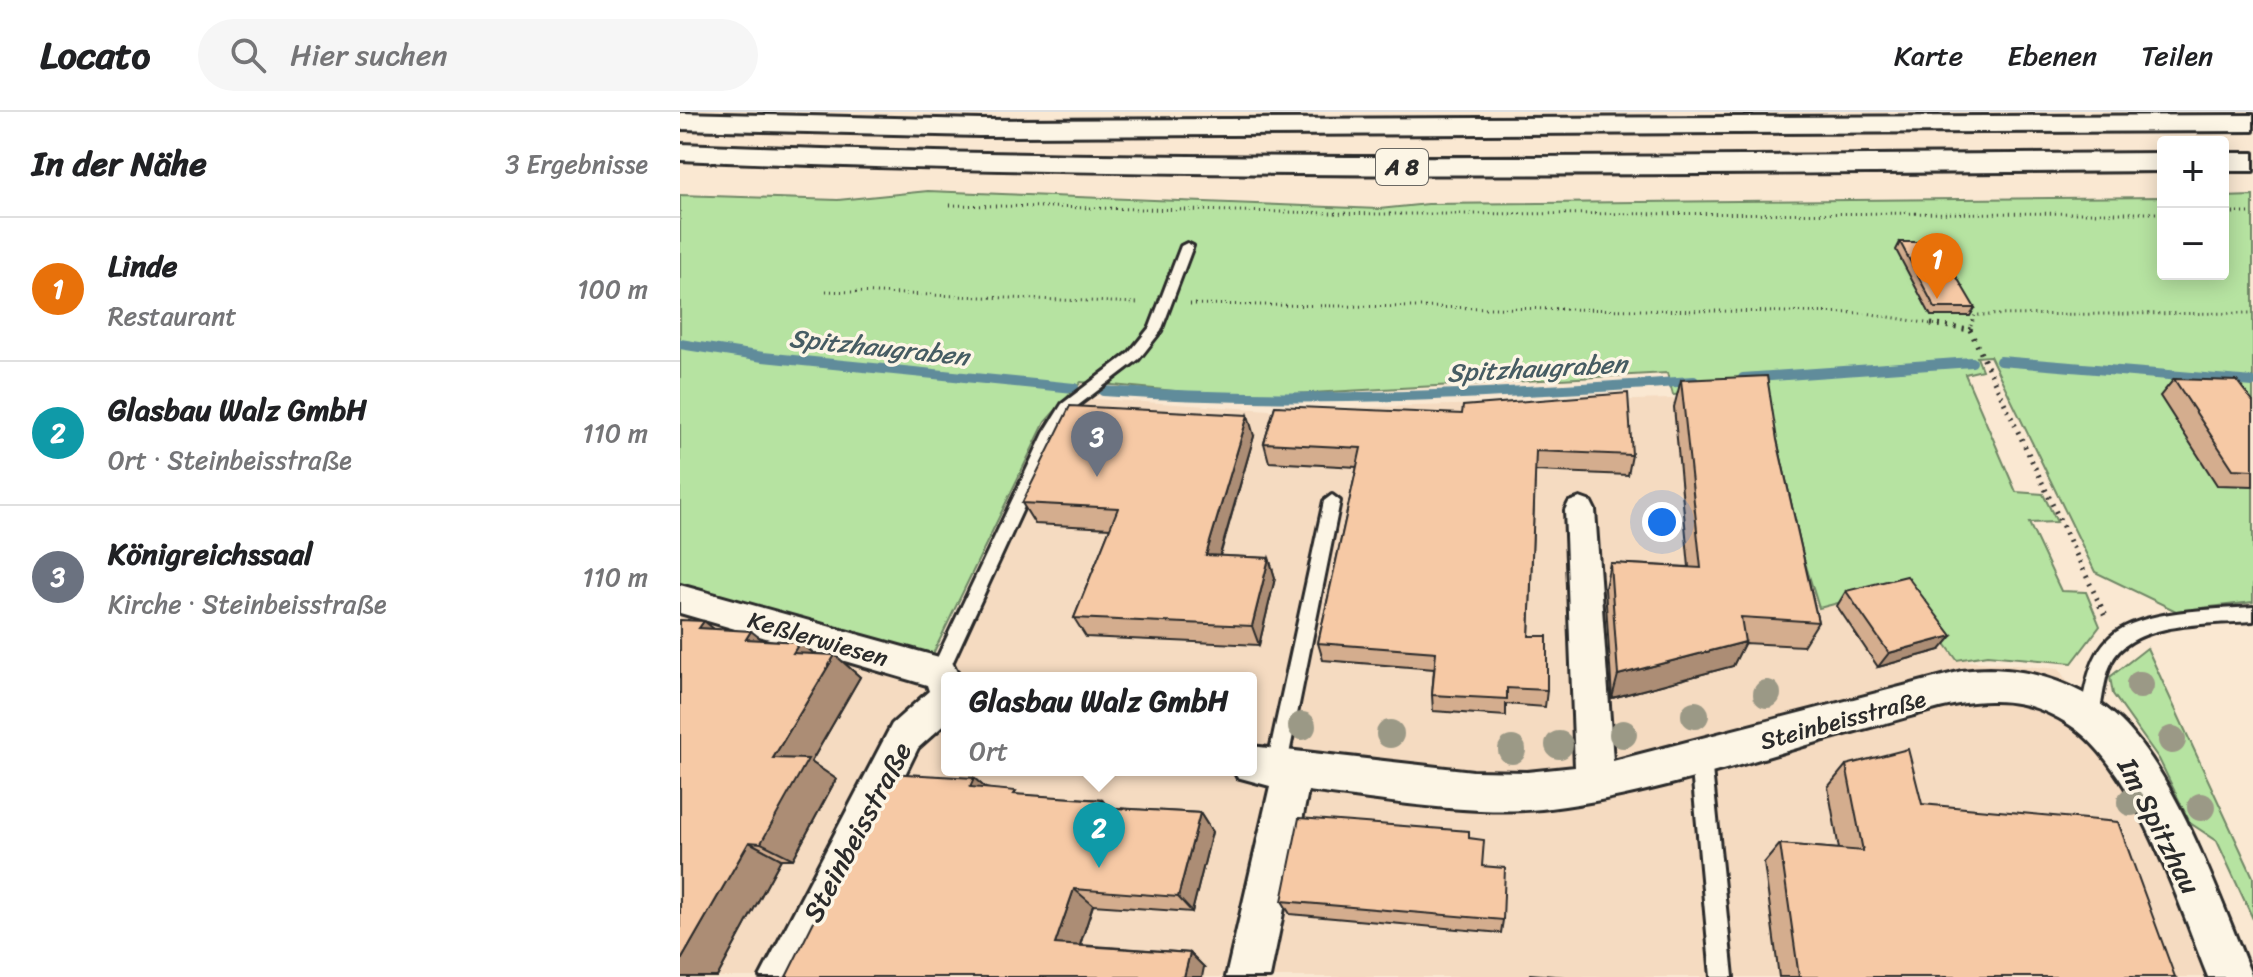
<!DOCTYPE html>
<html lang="de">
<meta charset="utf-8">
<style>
body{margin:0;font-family:Sriracha,sans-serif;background:#f6f6f6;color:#202124}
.controls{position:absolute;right:24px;top:24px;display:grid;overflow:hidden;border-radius:8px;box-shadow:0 4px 20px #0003}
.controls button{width:72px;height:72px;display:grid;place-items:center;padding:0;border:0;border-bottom:2px solid #e0e0e0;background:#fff;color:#202124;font:40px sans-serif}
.you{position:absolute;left:982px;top:410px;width:28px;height:28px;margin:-20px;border:6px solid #fff;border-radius:50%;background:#1a73e8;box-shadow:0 0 0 12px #1a73e833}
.badge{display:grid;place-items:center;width:52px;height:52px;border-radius:50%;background:#0f766e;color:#fff;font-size:26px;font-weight:700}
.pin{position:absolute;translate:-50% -66px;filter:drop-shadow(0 2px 4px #0008)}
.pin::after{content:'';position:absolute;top:42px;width:28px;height:24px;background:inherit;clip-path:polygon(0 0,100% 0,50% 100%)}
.popup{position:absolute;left:261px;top:560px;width:316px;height:104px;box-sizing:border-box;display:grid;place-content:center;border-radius:8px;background:#fff;filter:drop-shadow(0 2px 6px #0005);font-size:26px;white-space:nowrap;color:#757577}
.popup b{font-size:30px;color:#202124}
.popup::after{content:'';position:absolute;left:50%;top:100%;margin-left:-16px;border:16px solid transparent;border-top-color:#fff}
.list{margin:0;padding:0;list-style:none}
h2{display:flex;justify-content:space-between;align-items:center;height:104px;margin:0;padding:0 32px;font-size:34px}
h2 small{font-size:26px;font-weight:400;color:#757577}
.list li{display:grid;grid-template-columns:52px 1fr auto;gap:24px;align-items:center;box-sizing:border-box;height:144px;padding:0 32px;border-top:2px solid #e0e0e0}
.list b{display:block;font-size:30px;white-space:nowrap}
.list p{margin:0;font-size:26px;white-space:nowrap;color:#757577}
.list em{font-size:26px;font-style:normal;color:#757577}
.icon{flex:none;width:44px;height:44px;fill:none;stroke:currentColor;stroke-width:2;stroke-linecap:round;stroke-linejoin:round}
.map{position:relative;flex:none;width:1573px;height:865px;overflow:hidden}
header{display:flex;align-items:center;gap:48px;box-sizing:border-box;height:112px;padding:0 40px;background:#fff;border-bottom:2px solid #e0e0e0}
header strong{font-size:38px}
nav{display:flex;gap:44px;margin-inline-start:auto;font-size:28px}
.search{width:560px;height:72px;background:#f6f6f6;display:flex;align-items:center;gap:20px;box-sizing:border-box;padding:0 28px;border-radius:44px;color:#757577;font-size:30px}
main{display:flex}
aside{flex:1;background:#fff}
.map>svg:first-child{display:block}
</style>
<header>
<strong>Locato</strong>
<div class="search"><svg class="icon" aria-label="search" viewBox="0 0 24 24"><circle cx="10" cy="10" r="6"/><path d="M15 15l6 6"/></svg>Hier suchen</div>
<nav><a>Karte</a><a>Ebenen</a><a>Teilen</a></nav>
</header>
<main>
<aside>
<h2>In der Nähe<small>3 Ergebnisse</small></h2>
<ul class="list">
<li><span class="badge" style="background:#e8710a">1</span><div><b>Linde</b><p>Restaurant</p></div><em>100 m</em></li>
<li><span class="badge" style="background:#0f9aa8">2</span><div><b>Glasbau Walz GmbH</b><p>Ort · Steinbeisstraße</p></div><em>110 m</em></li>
<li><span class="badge" style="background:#6b7280">3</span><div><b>Königreichssaal</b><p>Kirche · Steinbeisstraße</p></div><em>110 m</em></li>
</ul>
</aside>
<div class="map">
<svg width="1573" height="865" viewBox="0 0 1573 865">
<rect width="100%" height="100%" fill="#fae8d2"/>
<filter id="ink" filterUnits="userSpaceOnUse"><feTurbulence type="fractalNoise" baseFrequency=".0125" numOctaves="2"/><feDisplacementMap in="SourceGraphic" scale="16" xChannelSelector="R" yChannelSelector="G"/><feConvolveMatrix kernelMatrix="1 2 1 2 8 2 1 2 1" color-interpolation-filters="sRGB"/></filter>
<g filter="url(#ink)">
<!-- built -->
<path fill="#f5dbc1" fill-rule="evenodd" d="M1206 281 1288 549 1379 557 1409 604 1550 865H0V471L260 543 401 286 590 298ZM267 566H571V658H267Z"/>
<!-- green -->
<path fill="#b6e3a1" stroke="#708766" stroke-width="2" d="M248 79 699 97 748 92 1483 85V162H1543V85L1573 84V490L1496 499 1415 460 1310 244 1297 245 1302 258 1285 262 1336 380 1363 382 1377 410 1349 411 1381 479 1406 480 1420 514 1392 551 1307 543 1277 548 1223 474 1139 496 1072 279 993 283 987 261 558 285 401 270 365 310 251 546 0 472V83L158 88Z
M1467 536 1573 765V807L1537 729 1510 711 1479 647 1433 582 1430 565Z"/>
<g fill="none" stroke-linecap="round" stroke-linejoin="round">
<!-- stream -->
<path stroke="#608c9b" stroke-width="10" d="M0 232 83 245 394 276
M1320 249 1573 270
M1063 266 1292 250
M423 279C621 293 817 282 1014 269"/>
<!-- service casing -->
<g stroke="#2b2b2b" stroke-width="6">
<path id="service" d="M507 131 513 134 481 219 459 247 392 298 376 325 265 567 259 569 253 567 250 561 364 321 382 292 449 241 470 215 501 134Z
M652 383 660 389 606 657 603 663 596 666 589 663 586 657 644 389Z
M1573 495V509C1533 512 1453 509 1432 549 1422 568 1424 591 1416 610L1409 612 1402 610 1400 604C1405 578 1409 544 1430 525 1461 497 1533 498 1573 495Z
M1021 638 1028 641 1031 647 1053 865H1031L1011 647 1014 641Z"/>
</g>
<!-- minor casing -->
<g stroke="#2b2b2b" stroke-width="6">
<path id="minor" d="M900 386 911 390 915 398 933 649 1282 559C1338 551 1400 569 1441 609 1497 664 1542 791 1572 865H1528C1499 793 1456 656 1390 613 1366 597 1339 588 1310 589 1272 589 1234 604 1198 613 1088 642 982 682 870 696 798 705 701 688 628 679L590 865H546L590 674 557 665 554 658H571V634L793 659 847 660 895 655 885 398 889 390Z
M0 473 259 545 272 550 280 566H267V610L238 636 126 865H80L212 612 249 579 247 573 0 501Z"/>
</g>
<!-- motorway casing -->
<g stroke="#2b2b2b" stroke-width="6">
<path id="motorway" d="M0 1 300 8 1573 3V19L300 24 0 17Z
M0 32C494 52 988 44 1483 41V59C988 62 494 69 0 48Z
M1543 41H1573V59H1543Z"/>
</g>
<!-- path-far2 -->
<path stroke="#2b2b2b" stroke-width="3" stroke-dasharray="1 4" stroke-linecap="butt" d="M270 93 700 102 1483 101
M1543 101H1573
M146 179 460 191
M510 192 1186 201 1263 214
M1291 214 1295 203 1573 201"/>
<!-- path-far1 -->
<path stroke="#2b2b2b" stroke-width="5" stroke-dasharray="2 6" stroke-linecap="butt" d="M1251 212 1290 218 1292 212
M1290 218 1421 495"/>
<!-- path -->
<path stroke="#2b2b2b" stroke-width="6" stroke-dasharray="2 7" stroke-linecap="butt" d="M1420 493 1427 507"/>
<!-- service -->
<use href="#service" fill="#fcf5e5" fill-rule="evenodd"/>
<!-- minor -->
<use href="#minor" fill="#fcf5e5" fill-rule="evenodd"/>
<!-- motorway -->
<use href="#motorway" fill="#fcf5e5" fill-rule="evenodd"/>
</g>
<!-- trees -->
<g fill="#9b9986">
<circle cx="1460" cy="573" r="14"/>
<circle cx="1087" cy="582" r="14"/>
<circle cx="1015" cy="603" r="14"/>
<circle cx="622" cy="614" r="14"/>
<circle cx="710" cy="622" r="14"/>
<circle cx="943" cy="622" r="14"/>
<circle cx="1492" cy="628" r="14"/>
<circle cx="879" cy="633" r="14"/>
<circle cx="832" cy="638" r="14"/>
<circle cx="1451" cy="690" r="14"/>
<circle cx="1521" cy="695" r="14"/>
</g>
<!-- wall -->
<path fill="#d4ad8e" stroke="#2b2b2b" stroke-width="2" d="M1220 130 1295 196 1290 204H1251L1216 138Z
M1494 267 1573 290V374L1537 373 1480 284Z
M1001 268 1097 328 1138 510 1123 534 1064 531 1053 554 932 586 925 476 930 451 1009 455 994 295Z
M595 294 952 343 948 363 855 359 849 524 867 578 865 595 826 592V604L753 599 752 583 754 557 643 548 638 531 677 355 589 350 584 331Z
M574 324 540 444 589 446 595 466 579 533 406 525 394 506 430 416 355 412 342 391Z
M1166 479 1260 538 1198 555 1157 494Z
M8 508 34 517 82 528 120 530 135 542 155 543 180 565 131 650 156 667 113 747H101L37 865H0Z
M1166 653 1242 692 1495 865H1099L1084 751 1100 732 1159 737 1148 675Z
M294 666 305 676 340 683 422 688 429 696 520 701 532 720 512 800 413 793 400 833 510 841 524 855 106 865Z
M789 726 802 754 823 808 821 821 610 802 602 789Z"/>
<!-- shaded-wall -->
<path fill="#ac8d74" stroke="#2b2b2b" stroke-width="2" d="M568 303 574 324 534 463 526 443Z
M589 446 595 466 579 533 572 514Z
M24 509 53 532 19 516Z
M71 519 99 541 66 527Z
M1272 524 1260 538 1198 555 1209 541Z
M120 530 146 552 113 541Z
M1065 530 1053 554 932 586 938 563Z
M155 543 180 565 131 650 156 667 113 747 81 731 93 646Z
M294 666 317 686 290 675Z
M422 688 439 707 419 695Z
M520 701 532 720 512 800 498 785Z
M69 730 101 747 37 865H0V850Z
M394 777 413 793 396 845 375 832Z
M510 841 524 855 522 865H504Z"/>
<!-- building -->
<path fill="#f6c9a5" stroke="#2b2b2b" stroke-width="2" d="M1220 130H1256L1295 196H1255Z
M1087 264 1097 328 1138 510 1061 505 1065 530 938 563 930 451 1021 456 1001 268Z
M1494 267 1557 269 1573 290V358L1553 357Z
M948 281 952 343 856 339 849 524H867V578L827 576V587L752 583 756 540 638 531 681 336 584 331 595 294 782 302 783 294Z
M390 294 568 303 526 443 589 446 572 514 394 506 438 396 342 391Z
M1227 464 1272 524 1209 541 1166 479Z
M0 508 24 509 19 516 71 519 66 527 120 530 113 541 155 543 93 646 128 647 81 731 69 730 0 850Z
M1228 637 1242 692 1438 710 1495 865H1119L1100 732 1183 739 1166 653Z
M208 661 294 666 290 675 336 679 334 682 422 688 419 695 520 701 498 785 394 777 375 832 510 841 504 865H106Z
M619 706 789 719V726L804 728 802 754 825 756 823 808 602 789Z
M850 862 886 865H849Z"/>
</g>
<g text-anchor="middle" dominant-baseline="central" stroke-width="7" stroke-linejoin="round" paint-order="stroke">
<!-- shield labels -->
<rect fill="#fcf5e5" stroke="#6a6863" stroke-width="2" x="696" y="37" width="52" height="36" rx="6"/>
<g font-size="22" font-weight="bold" fill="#2b2b2b">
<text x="722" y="55">A 8</text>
</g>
<!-- street labels -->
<g font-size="24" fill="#2b2b2b" stroke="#fcf5e5">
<text transform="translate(138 527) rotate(16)">Keßlerwiesen</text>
<text transform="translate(1163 608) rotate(-15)">Steinbeisstraße</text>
</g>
<!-- water labels -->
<g font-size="26" font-style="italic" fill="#465c63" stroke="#fcf5e5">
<text transform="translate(199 235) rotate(6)">Spitzhaugraben</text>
<text transform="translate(857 256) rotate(-3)">Spitzhaugraben</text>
</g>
<!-- near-street labels -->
<g font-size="28" fill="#2b2b2b" stroke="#fcf5e5">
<text transform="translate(1479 714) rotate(63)">Im Spitzhau</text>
<text transform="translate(177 720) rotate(-62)">Steinbeisstraße</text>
</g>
</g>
</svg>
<div class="controls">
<button>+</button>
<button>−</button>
</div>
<div class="you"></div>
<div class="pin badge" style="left:1257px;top:187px;background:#e8710a">1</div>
<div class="pin badge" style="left:419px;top:756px;background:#0f9aa8">2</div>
<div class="popup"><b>Glasbau Walz GmbH</b>Ort</div>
<div class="pin badge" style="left:417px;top:365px;background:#6b7280">3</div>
</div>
</main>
